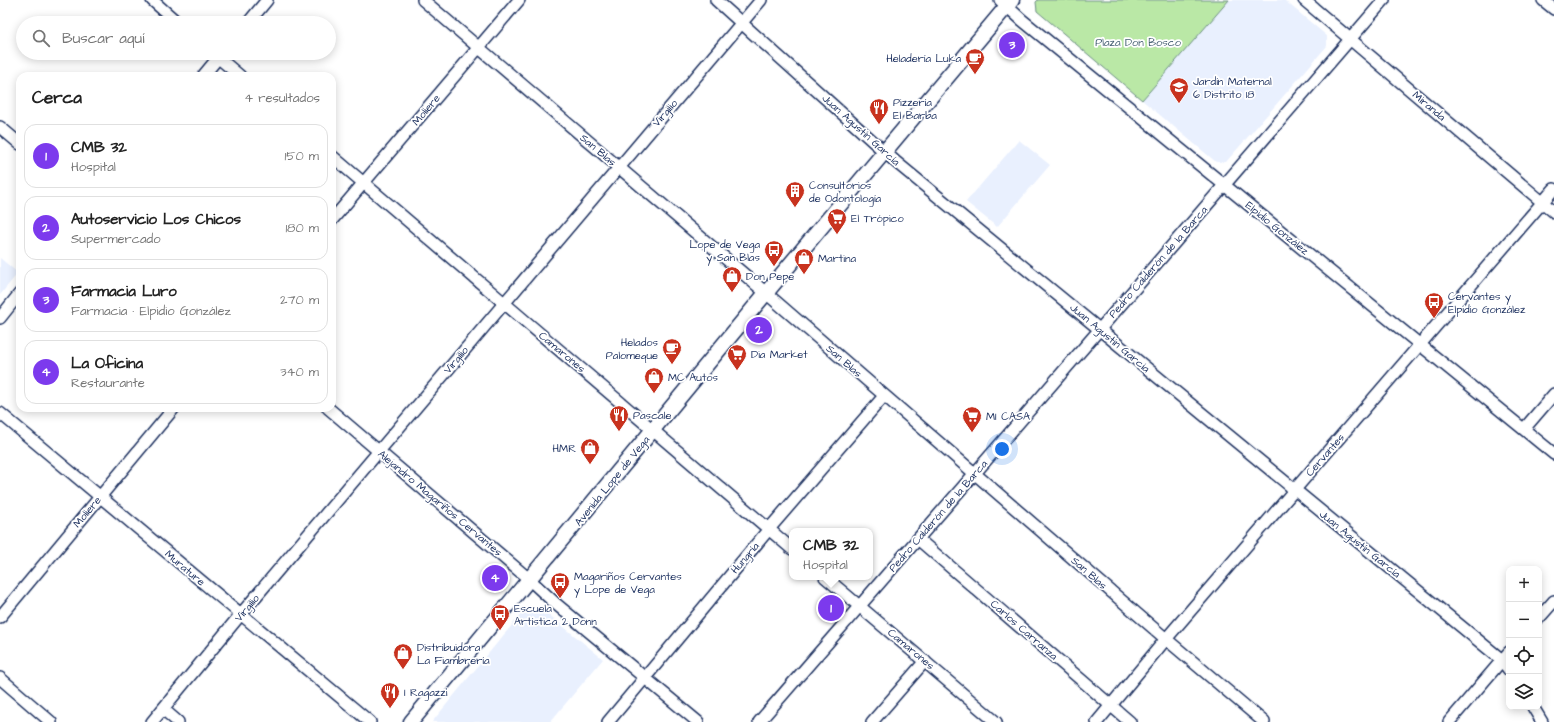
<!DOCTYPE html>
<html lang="es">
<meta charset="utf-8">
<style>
body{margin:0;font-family:"Architects Daughter",sans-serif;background:#f2f2f2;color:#222}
.controls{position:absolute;right:12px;bottom:12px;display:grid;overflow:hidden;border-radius:8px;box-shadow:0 2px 10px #0003}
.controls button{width:36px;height:36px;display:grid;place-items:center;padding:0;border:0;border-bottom:1px solid #e0e0e0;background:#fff;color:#222;font:20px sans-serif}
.you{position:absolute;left:1002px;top:449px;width:14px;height:14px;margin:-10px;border:3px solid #fff;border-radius:50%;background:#1a73e8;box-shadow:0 0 0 6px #1a73e833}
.badge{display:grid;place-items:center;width:26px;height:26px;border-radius:50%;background:#7c3aed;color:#fff;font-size:13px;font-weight:700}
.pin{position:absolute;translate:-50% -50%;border:2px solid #fff;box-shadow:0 1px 4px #0006}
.popup{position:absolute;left:789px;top:528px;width:84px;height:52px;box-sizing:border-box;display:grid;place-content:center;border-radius:8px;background:#fff;filter:drop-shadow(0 1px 3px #0005);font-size:13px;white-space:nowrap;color:#767676}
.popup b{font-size:15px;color:#222}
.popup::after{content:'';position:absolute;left:50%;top:100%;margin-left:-8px;border:8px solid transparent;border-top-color:#fff}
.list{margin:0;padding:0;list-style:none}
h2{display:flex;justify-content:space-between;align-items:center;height:52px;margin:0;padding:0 16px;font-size:17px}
h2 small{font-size:13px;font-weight:400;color:#767676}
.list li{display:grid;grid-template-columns:26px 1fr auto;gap:12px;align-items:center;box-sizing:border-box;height:64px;margin:0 8px 8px;padding:0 8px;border:1px solid #e0e0e0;border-radius:12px}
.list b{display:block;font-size:15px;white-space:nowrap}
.list p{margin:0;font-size:13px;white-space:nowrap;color:#767676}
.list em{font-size:13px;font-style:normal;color:#767676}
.icon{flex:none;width:22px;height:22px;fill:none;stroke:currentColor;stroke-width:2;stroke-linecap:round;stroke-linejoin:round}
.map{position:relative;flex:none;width:1554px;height:722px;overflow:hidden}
.search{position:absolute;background:#fff;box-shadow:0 2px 10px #0003;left:16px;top:16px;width:320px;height:44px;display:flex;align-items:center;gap:10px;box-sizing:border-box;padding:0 14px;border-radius:22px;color:#767676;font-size:15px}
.panel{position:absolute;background:#fff;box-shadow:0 2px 10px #0003;left:16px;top:72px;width:320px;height:340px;border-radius:12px}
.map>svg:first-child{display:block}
</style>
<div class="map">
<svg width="1554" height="722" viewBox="0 0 1554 722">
<rect width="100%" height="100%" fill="#fff"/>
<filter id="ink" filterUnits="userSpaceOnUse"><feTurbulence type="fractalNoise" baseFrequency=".025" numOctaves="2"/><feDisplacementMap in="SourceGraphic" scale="8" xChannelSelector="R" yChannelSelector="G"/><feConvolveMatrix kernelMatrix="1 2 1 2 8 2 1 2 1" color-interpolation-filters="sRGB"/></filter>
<g filter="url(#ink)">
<!-- built -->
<path fill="#e9f0fe" d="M1229 0H1284L1327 36V46L1226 162H1216L1142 100Z
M1019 140 1050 165 997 227 966 202Z
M0 258 18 273 0 295Z
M526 608 542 609 603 659 550 722H432Z"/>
<!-- green -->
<path fill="#bae8a6" stroke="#6a8c82" d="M1038 0H1229L1142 100 1037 11 1036 2Z"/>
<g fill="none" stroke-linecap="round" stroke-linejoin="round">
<!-- minor casing -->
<g stroke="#1b2f5e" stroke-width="14">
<path id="minor" d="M152 0 178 23
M423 0 766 293 1166 639 1264 722
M716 0 897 163 1502 660 1509 670
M1000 0 1022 20 1554 454
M1304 0 1554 212
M1543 0 1554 9
M248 23 267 0
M213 53 240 76
M203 76 222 53
M0 127 20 144
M332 156 792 549
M332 220 519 0
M0 318 20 293
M328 408 530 580 556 604 698 722
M0 413 370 722
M1524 429 1554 394
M918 539 1130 722
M825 577 996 722
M0 617 174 408
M1539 618 1554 601
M0 678 51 722
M1533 707 1542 722
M163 709 178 722
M152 722 241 614 761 0
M608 722 769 529 884 396
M759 722 1100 329 1384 0
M872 722 925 661
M1097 722 1166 639 1554 189
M1449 722 1509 652"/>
</g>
<!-- major casing -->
<g stroke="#1b2f5e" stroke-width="17">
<path id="major" d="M411 722 766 293 1012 0"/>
</g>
<!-- minor -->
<use href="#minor" stroke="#fff" stroke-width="11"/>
<!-- major -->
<use href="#major" stroke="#fff" stroke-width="14"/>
</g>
</g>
<!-- icons -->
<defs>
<g id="cafe-pin" transform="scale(1)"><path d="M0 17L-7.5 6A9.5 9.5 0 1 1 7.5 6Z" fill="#c8321e" stroke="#fff"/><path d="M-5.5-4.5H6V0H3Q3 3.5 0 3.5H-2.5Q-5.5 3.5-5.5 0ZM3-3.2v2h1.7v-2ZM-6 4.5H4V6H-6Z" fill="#fff"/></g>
<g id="school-pin" transform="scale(1)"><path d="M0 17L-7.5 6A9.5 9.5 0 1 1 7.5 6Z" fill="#c8321e" stroke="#fff"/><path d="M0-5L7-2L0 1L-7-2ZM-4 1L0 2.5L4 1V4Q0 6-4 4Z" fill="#fff"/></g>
<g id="restaurant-pin" transform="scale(1)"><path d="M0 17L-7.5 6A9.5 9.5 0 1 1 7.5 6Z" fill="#c8321e" stroke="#fff"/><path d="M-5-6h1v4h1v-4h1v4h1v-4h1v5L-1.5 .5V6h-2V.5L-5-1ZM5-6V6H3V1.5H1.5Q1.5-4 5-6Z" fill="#fff"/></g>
<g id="building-pin" transform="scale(1)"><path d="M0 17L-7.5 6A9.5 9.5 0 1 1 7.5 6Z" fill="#c8321e" stroke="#fff"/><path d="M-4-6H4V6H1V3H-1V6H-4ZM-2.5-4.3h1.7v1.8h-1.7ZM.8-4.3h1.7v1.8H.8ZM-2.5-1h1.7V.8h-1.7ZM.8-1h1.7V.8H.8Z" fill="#fff"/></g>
<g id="supermarket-pin" transform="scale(1)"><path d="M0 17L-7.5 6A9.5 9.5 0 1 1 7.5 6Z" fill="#c8321e" stroke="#fff"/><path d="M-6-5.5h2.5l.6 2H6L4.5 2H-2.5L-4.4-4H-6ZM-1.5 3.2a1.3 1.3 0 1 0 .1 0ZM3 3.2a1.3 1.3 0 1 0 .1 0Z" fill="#fff"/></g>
<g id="bus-pin" transform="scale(1)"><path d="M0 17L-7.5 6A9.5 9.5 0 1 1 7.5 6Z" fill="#c8321e" stroke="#fff"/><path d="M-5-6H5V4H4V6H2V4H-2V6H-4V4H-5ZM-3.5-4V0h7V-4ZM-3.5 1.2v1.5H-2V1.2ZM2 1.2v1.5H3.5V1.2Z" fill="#fff"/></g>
<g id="shop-pin" transform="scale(1)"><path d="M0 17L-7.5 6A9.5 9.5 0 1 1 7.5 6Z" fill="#c8321e" stroke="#fff"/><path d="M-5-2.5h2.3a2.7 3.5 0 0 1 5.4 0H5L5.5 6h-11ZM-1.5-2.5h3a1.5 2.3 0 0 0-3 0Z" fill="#fff"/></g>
</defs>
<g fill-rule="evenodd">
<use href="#cafe-pin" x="975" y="58"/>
<use href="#school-pin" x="1179" y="87"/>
<use href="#restaurant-pin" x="879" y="108"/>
<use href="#building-pin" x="795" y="191"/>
<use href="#supermarket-pin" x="837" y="218"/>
<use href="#bus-pin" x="774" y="250"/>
<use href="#shop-pin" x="804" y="258"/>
<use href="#shop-pin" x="732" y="276"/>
<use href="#bus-pin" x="1434" y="302"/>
<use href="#cafe-pin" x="672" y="348"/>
<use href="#supermarket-pin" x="737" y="354"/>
<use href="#shop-pin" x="654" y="377"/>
<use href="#restaurant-pin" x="619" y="415"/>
<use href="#supermarket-pin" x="972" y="416"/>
<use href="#shop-pin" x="590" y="448"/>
<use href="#bus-pin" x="560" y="582"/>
<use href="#bus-pin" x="500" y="614"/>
<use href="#shop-pin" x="403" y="653"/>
<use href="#restaurant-pin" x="390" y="692"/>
</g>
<g text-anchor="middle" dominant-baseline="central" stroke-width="3.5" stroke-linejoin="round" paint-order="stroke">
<!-- park labels -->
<g font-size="11" fill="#435d70" stroke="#fff">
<text x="1138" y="42">Plaza Don Bosco</text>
</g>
<!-- poi labels -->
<g font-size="11" fill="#1b2f5e" stroke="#fff" text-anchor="start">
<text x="961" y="58" text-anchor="end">Heladería Luka</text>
<text x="1193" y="81">Jardín Maternal<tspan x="1193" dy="13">6 Distrito 18</tspan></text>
<text x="893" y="102">Pizzería<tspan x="893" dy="13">El Barba</tspan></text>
<text x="809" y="185">Consultorios<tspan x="809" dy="13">de Odontología</tspan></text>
<text x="851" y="218">El Trópico</text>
<text x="760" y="244" text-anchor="end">Lope de Vega<tspan x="760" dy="13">y San Blas</tspan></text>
<text x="818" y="258">Martina</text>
<text x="746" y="276">Don Pepe</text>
<text x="1448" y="296">Cervantes y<tspan x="1448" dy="13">Elpidio González</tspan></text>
<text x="658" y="342" text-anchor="end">Helados<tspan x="658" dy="13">Palomeque</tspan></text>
<text x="751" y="354">Dia Market</text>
<text x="668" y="377">MC Autos</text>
<text x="633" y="415">Pascale</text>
<text x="986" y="416">MI CASA</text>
<text x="576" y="448" text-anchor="end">HMR</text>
<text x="574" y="576">Magariños Cervantes<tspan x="574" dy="13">y Lope de Vega</tspan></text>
<text x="514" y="608">Escuela<tspan x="514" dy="13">Artística 2 Donn</tspan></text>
<text x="417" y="647">Distribuidora<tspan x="417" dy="13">La Fiambrería</tspan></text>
<text x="404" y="692">I Ragazzi</text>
</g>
<!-- street labels -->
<g font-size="11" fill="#1b2f5e" stroke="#fff">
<text transform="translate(1429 106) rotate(40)">Miranda</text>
<text transform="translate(426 110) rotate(-50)">Moliere</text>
<text transform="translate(665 113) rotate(-49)">Virgilio</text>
<text transform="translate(861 130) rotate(42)">Juan Agustín García</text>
<text transform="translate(598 150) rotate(40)">San Blas</text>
<text transform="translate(1277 228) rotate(39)">Elpidio González</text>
<text transform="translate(1158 262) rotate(-49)">Pedro Calderón de la Barca</text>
<text transform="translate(1110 338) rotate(40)">Juan Agustín García</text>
<text transform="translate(562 352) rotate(40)">Camarones</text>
<text transform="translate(456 360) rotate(-50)">Virgilio</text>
<text transform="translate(844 361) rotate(41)">San Blas</text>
<text transform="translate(1325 455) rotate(-49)">Cervantes</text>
<text transform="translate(612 481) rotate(-51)">Avenida Lope de Vega</text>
<text transform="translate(440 503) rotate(40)">Alejandro Magariños Cervantes</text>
<text transform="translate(87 512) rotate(-50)">Moliere</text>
<text transform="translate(938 516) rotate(-49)">Pedro Calderón de la Barca</text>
<text transform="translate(1360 544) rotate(39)">Juan Agustín García</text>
<text transform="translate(745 558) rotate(-50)">Hungría</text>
<text transform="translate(185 568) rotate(40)">Murature</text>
<text transform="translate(1089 573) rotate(41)">San Blas</text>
<text transform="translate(247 608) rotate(-50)">Virgilio</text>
<text transform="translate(1024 630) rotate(41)">Carlos Carranza</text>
<text transform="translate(911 649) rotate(40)">Camarones</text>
</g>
</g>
</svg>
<div class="controls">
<button>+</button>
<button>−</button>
<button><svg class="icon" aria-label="locate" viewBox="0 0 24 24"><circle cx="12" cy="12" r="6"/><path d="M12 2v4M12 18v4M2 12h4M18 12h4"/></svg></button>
<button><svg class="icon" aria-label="layers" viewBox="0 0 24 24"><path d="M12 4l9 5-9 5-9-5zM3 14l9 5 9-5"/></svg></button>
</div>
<div class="you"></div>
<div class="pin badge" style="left:831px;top:608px">1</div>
<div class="popup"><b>CMB 32</b>Hospital</div>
<div class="pin badge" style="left:759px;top:330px">2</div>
<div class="pin badge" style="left:1012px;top:45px">3</div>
<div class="pin badge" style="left:495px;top:578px">4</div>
<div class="search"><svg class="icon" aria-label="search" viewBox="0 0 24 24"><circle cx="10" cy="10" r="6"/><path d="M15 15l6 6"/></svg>Buscar aquí</div>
<section class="panel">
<h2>Cerca<small>4 resultados</small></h2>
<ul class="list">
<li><span class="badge">1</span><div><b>CMB 32</b><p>Hospital</p></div><em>150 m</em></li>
<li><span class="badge">2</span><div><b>Autoservicio Los Chicos</b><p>Supermercado</p></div><em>180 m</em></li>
<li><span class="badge">3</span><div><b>Farmacia Luro</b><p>Farmacia · Elpidio González</p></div><em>270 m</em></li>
<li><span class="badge">4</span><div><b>La Oficina</b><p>Restaurante</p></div><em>340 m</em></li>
</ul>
</section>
</div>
